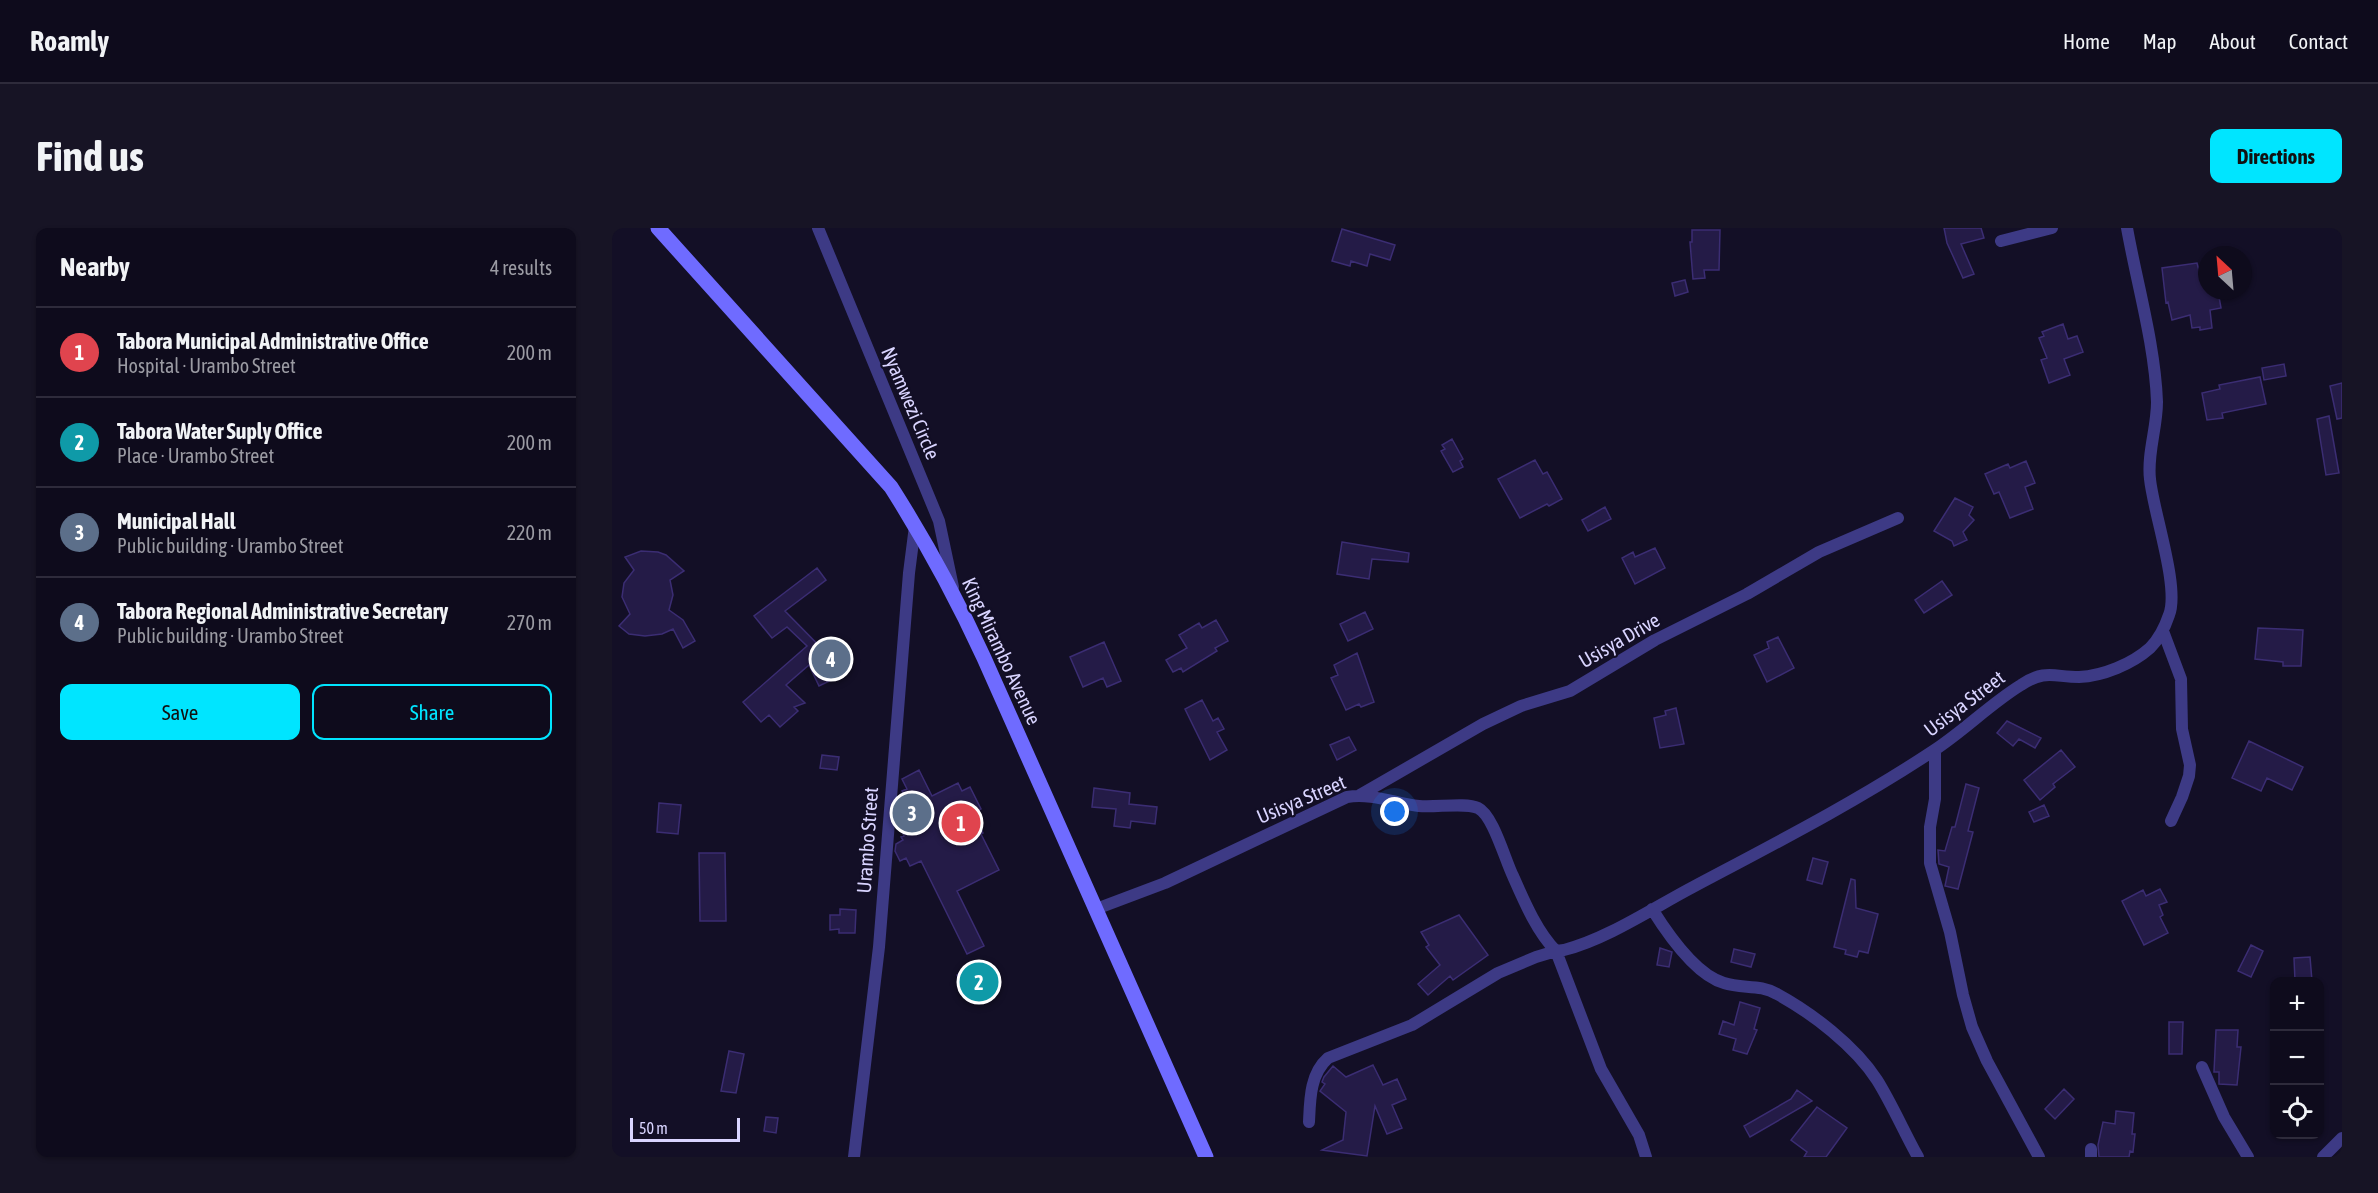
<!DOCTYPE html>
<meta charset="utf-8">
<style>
body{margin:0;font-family:"Asap Condensed",sans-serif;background:#171425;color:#f1f3f6}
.controls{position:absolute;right:18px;bottom:18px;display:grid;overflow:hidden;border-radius:12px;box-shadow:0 2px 4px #0004}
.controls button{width:54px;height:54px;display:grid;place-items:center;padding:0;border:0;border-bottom:2px solid #2e2b3b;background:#0e0b1c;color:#f1f3f6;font:30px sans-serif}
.compass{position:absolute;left:1586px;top:18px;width:54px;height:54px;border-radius:50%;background:#0e0b1c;box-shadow:0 2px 4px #0004;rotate:334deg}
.scale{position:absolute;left:18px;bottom:15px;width:110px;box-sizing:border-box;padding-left:6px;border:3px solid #d9d4ff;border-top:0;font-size:16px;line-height:21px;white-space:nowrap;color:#d9d4ff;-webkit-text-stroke:4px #130f26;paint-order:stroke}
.you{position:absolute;left:783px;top:584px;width:21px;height:21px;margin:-15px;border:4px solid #fff;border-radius:50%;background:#1a73e8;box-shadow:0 0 0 9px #1a73e833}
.badge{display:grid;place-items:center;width:39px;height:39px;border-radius:50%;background:#00e5ff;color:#fff;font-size:20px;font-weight:700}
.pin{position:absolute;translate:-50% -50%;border:3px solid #fff;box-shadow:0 2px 6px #0006}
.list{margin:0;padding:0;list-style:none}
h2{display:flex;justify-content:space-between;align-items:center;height:78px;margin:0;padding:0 24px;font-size:26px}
h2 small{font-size:20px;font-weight:400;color:#9b9ba3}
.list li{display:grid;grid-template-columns:39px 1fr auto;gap:18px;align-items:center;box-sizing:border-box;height:90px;padding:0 24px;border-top:2px solid #2e2b3b}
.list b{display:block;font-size:22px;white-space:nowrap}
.list p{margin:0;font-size:20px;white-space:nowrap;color:#9b9ba3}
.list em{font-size:20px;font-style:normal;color:#9b9ba3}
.actions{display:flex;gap:12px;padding:18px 24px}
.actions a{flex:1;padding:14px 0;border:2px solid #00e5ff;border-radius:12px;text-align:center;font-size:21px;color:#00e5ff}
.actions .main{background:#00e5ff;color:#111}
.icon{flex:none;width:33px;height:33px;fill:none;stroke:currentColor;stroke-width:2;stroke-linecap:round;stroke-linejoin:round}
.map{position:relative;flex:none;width:1730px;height:929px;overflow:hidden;border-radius:12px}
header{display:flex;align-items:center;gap:36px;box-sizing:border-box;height:84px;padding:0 30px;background:#0e0b1c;border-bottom:2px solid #2e2b3b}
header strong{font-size:28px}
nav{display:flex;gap:33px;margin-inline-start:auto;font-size:21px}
.intro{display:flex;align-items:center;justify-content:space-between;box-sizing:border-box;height:144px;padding:0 36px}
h1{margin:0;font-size:42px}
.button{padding:15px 27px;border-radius:12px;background:#00e5ff;color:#111;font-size:21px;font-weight:700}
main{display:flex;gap:36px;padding:0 36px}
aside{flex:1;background:#0e0b1c;border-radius:12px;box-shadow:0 2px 4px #0004}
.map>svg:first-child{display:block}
</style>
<header>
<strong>Roamly</strong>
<nav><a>Home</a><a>Map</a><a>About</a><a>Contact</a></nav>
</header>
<div class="intro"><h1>Find us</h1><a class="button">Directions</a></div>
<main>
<aside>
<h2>Nearby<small>4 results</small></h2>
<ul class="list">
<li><span class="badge" style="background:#e0444e">1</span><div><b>Tabora Municipal Administrative Office</b><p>Hospital · Urambo Street</p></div><em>200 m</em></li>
<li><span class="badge" style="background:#0f9aa8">2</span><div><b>Tabora Water Suply Office</b><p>Place · Urambo Street</p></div><em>200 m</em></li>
<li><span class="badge" style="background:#5c6f8a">3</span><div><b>Municipal Hall</b><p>Public building · Urambo Street</p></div><em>220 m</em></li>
<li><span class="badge" style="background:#5c6f8a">4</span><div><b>Tabora Regional Administrative Secretary</b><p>Public building · Urambo Street</p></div><em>270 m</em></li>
</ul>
<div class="actions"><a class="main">Save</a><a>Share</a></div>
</aside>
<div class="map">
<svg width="1730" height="929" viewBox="0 0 1730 929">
<rect width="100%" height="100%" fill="#130f26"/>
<!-- building -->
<path fill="#241b47" stroke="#3b2d73" stroke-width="1.5" d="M1332 0H1369L1372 10 1349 16 1362 46 1351 50 1335 15Z
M730 1 783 17 778 32 758 26 755 38 739 33 738 38 720 33Z
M1080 2H1108L1107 42H1092L1093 50 1081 51 1078 14H1080Z
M1585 35 1588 47 1595 46V63H1606L1609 80 1598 82 1600 100 1588 102V99L1580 100 1578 87 1560 92 1556 74 1554 75 1550 40Z
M1073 52 1076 64 1063 68 1060 55Z
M1451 96 1456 111 1465 108 1471 124 1452 131 1458 147 1437 155 1429 132 1435 130 1427 110 1432 108 1430 104Z
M1672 136 1674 148 1652 152 1650 140Z
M1648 149 1654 176 1610 185 1611 190 1595 192 1590 165 1608 161 1607 157Z
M1730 155V190L1725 191 1718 158Z
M1717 188 1727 245 1714 247 1705 191Z
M840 211 851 231 848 233 851 239 841 244 829 223 833 221 830 217Z
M923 232 931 246 935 244 950 271 937 278 935 276 908 290 886 251Z
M1414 233 1423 255 1413 259 1421 281 1398 290 1387 264 1382 266 1373 246 1396 236 1398 240Z
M1343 270 1361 279 1357 287 1362 292 1351 304 1355 312 1342 318 1340 313 1322 303Z
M993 279 999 291 976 303 970 292Z
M730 314 797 325 796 334 760 331 757 351 725 346Z
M1043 320 1053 340 1023 356 1010 330 1021 324 1023 329Z
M29 323 46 324 54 327 72 343 58 352 61 367 57 382 71 392 83 413 71 420 61 401 50 406 33 408 17 406 7 398 18 386 10 369 12 355 22 342 13 329Z
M205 340 214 352 173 383 227 438 222 442 228 448 207 458 197 437 174 457 193 475 182 479 186 483 168 499 157 487 149 494 131 474 195 418 175 399 160 410 142 388Z
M1330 353 1340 367 1312 385 1303 372Z
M753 384 761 401 736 413 728 396Z
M604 392 616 413 603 420 605 423 571 444 569 440 561 444 554 432 575 420 567 407 587 395 590 400Z
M1646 400 1691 402 1689 438H1671V434L1643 431Z
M1166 409 1182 440 1155 454 1142 427 1157 420 1155 414Z
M492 414 509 453 495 459 491 450 471 459 458 429Z
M745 425 762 474 749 479 747 476 734 482 719 450 726 447 722 437Z
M590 472 601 493 606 490 612 501 605 504 615 522 598 532 573 481Z
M1064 480 1072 516 1048 520 1042 490 1054 487 1053 483Z
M1395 493 1429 510 1423 520 1407 511 1401 518 1385 505Z
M737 509 744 522 725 532 718 517Z
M1637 513 1691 539 1680 562 1655 550 1649 563 1620 550Z
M1449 522 1463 539 1441 556 1443 559 1428 572 1412 552Z
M210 527 227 529 225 542 208 540Z
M307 542 320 568 346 555 350 563 358 559 369 581 361 585 371 605 369 606 387 642 345 663 372 718 355 726 309 633 298 638 294 630 288 633 283 623 284 616 291 612 289 609 292 608 285 594 286 588 288 587 286 580 296 575 290 563 295 561 290 551Z
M1354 556 1367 560 1356 603 1361 604 1346 661 1333 658 1337 639 1327 636 1326 622 1333 623 1340 599H1343Z
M482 560 518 565 517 576 545 579 543 596 519 593 518 600 502 598 504 581 480 579Z
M47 575 69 577 66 606 45 604Z
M1432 577 1437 588 1422 594 1417 584Z
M87 625H113L114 693H88Z
M1201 630 1216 634 1210 656 1195 652Z
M1239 651 1243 652 1244 680 1266 686 1256 725 1247 723 1245 729 1233 726 1234 722 1222 719Z
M1548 661 1555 674 1547 677 1551 687 1548 689 1556 705 1532 717 1510 673 1531 662 1534 668Z
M228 681 244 682 243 705H227V701L218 702V687H228Z
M847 687 876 727 841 752 838 748 816 767 806 756 828 737 814 719 817 717 809 704Z
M1639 717 1651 723 1639 749 1626 743Z
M1048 720 1060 724 1057 739 1045 737Z
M1122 721 1143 726 1139 739 1119 734Z
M1698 729 1700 753H1683L1682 730Z
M366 737 372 748 375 746 376 750 382 747 388 758 358 773 345 747Z
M1128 774 1148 780 1142 801 1145 802 1135 826 1121 822 1124 811 1107 806 1111 793 1122 797Z
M1557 794H1571L1570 826H1557Z
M1604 802H1626L1625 819H1629L1625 857 1607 856V844H1602Z
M117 823 132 826 124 865 109 863Z
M761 837 771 857 785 851 794 871 780 877 790 900 775 906 763 878 755 928 710 922 731 912 734 884 708 863 713 856 710 854 712 849 721 838 734 849Z
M1452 861 1462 871 1443 891 1433 881Z
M1185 862 1200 873 1138 909 1132 898 1179 871Z
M1205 879 1235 900 1214 929H1192L1195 924 1179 912Z
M1504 883 1522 885 1520 906H1523L1521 924 1518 923 1517 929H1487L1486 917 1491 894 1503 896Z
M154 889 166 890 164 905 152 903Z"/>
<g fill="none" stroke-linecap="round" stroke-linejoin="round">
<!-- street -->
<path stroke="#3d3a85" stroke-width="12" d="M206 0 327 293 341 359
M1389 13 1440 0
M1551 403 1569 451 1570 501 1578 537 1577 548 1570 569 1559 593
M1323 522V571L1318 599V635L1338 704 1351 767 1360 799 1375 833 1427 929
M748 567 871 496 909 478 958 463 1043 412 1135 366 1207 324 1286 290
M484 681 553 655 735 569C760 565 782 575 807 578 822 580 853 574 866 580 881 587 893 632 901 648 912 673 925 704 944 723L952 722C995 711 1041 680 1081 659 1162 616 1244 574 1321 523 1352 503 1378 476 1409 457 1433 441 1442 449 1467 449 1491 448 1520 436 1538 420 1547 411 1553 399 1557 387 1568 360 1541 283 1538 251 1535 226 1545 200 1545 174 1543 117 1525 56 1515 0
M1040 681C1055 705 1084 747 1112 755 1130 761 1148 756 1165 766 1200 785 1243 818 1265 852 1280 876 1292 904 1306 929
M1590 839 1612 889 1636 929
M697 894C698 871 698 846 716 830L800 797 886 745 924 729 944 723 989 841 1027 907 1034 929
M242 929 267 719 297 345 303 298
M1479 929V921
M1711 929 1730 910"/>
<!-- secondary -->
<path stroke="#6f6bff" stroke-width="15" d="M46 0 279 259C314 314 345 371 372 430L594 929"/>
</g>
<g text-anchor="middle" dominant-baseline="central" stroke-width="4.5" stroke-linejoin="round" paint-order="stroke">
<!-- street labels -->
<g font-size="20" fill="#d9d4ff" stroke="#130f26">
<text transform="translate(299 175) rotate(67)">Nyamwezi Circle</text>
<text transform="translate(1007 412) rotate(-30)">Usisya Drive</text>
<text transform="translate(390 423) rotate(65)">King Mirambo Avenue</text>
<text transform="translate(1352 475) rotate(-37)">Usisya Street</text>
<text transform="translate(689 571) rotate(-23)">Usisya Street</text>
<text transform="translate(255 612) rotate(-86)">Urambo Street</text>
</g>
</g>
</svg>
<div class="controls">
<button>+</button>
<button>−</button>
<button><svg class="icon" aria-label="locate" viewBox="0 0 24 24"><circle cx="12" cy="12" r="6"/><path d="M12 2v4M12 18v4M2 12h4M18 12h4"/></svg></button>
</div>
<svg class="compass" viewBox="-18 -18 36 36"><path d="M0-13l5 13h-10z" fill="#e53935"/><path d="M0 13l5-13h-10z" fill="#9b9ba3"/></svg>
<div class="scale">50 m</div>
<div class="you"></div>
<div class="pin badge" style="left:349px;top:595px;background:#e0444e">1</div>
<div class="pin badge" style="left:367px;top:754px;background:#0f9aa8">2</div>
<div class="pin badge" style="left:300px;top:585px;background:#5c6f8a">3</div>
<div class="pin badge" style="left:219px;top:431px;background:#5c6f8a">4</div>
</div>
</main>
